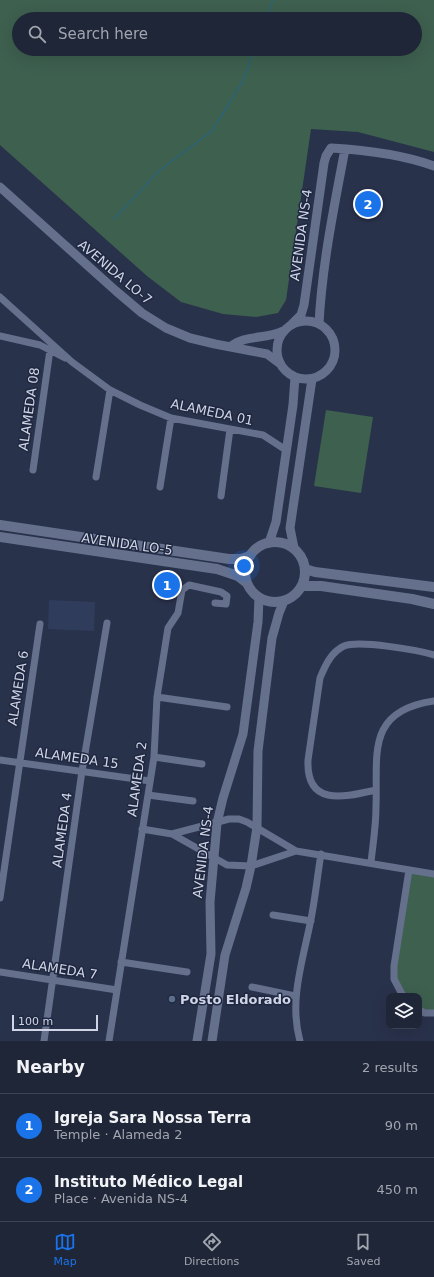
<!DOCTYPE html>
<meta charset="utf-8">
<style>
body{margin:0;font-family:"DejaVu Sans",sans-serif;background:#2c3243;color:#f1f3f6}
.controls{position:absolute;right:12px;bottom:12px;display:grid;overflow:hidden;border-radius:8px;box-shadow:0 4px 16px #0002}
.controls button{width:36px;height:36px;display:grid;place-items:center;padding:0;border:0;border-bottom:1px solid #3c4353;background:#1f2638;color:#f1f3f6;font:20px sans-serif}
.scale{position:absolute;left:12px;bottom:10px;width:86px;box-sizing:border-box;padding-left:4px;border:2px solid #cfd5e6;border-top:0;font-size:11px;line-height:14px;white-space:nowrap;color:#cfd5e6;-webkit-text-stroke:3px #1f2840;paint-order:stroke}
.you{position:absolute;left:244px;top:566px;width:14px;height:14px;margin:-10px;border:3px solid #fff;border-radius:50%;background:#1a73e8;box-shadow:0 0 0 6px #1a73e833}
.badge{display:grid;place-items:center;width:26px;height:26px;border-radius:50%;background:#1a73e8;color:#fff;font-size:13px;font-weight:700}
.pin{position:absolute;translate:-50% -50%;border:2px solid #fff;box-shadow:0 1px 4px #0006}
.list{margin:0;padding:0;list-style:none}
h2{display:flex;justify-content:space-between;align-items:center;height:52px;margin:0;padding:0 16px;font-size:17px}
h2 small{font-size:13px;font-weight:400;color:#a1a5ae}
.list li{display:grid;grid-template-columns:26px 1fr auto;gap:12px;align-items:center;box-sizing:border-box;height:64px;padding:0 16px;border-top:1px solid #3c4353}
.list b{display:block;font-size:15px;white-space:nowrap}
.list p{margin:0;font-size:13px;white-space:nowrap;color:#a1a5ae}
.list em{font-size:13px;font-style:normal;color:#a1a5ae}
.icon{flex:none;width:22px;height:22px;fill:none;stroke:currentColor;stroke-width:2;stroke-linecap:round;stroke-linejoin:round}
.map{position:relative;flex:none;width:434px;height:1041px;overflow:hidden}
.search{position:absolute;background:#1f2638;box-shadow:0 4px 16px #0002;left:12px;right:12px;top:12px;height:44px;display:flex;align-items:center;gap:10px;box-sizing:border-box;padding:0 14px;border-radius:22px;color:#a1a5ae;font-size:15px}
.sheet{height:180px;background:#1f2638}
nav{display:flex;justify-content:space-around;align-items:center;box-sizing:border-box;height:56px;border-top:1px solid #3c4353;background:#1f2638;font-size:11px;color:#a1a5ae}
nav a{display:grid;justify-items:center;gap:2px}
nav .on{color:#1a73e8}
.map>svg:first-child{display:block}
</style>
<div class="map">
<svg width="434" height="1041" viewBox="0 0 434 1041">
<rect width="100%" height="100%" fill="#29324b"/>
<!-- built -->
<path fill="#303c5b" d="M49 600 95 602 94 631 48 629Z"/>
<!-- green -->
<path fill="#3e604f" fill-rule="evenodd" d="M0 0H434V152L358 132 311 129 286 300 278 313 256 317 223 314 181 302 147 276 0 145ZM19 19H415V49H19Z
M326 410 373 417 361 493 314 486Z
M409 870 434 874V1013L419 1010V996H403L394 979Z"/>
<g fill="none" stroke-linecap="round" stroke-linejoin="round">
<!-- stream -->
<path stroke="#2c6276" stroke-width="1.5" d="M265 19 273 0
M114 219 160 170 212 131 243 81 254 49"/>
<!-- minor -->
<path stroke="#65708d" stroke-width="7" d="M0 297 72 362 110 390 140 405 171 418 263 435 286 450
M0 336 40 345 65 358
M33 470 50 350
M96 477 110 390
M160 487 171 418
M221 496 230 429
M157 697 227 707
M154 757 202 764
M0 760 150 781
M376 790C344 797 306 807 308 760L320 678C325 666 331 652 344 646 359 640 418 650 434 655
M148 795 193 801
M142 829 172 834 227 865 251 866 296 851
M172 834 229 819H239L247 822 296 851 434 874
M371 862C373 844 376 826 376 807 378 755 365 711 434 701
M0 898 40 624
M273 915 311 921
M121 962 187 972
M0 972 117 990
M252 987 295 996
M403 996 394 979V966L409 870
M419 1010 425 1013H434
M44 1041 82 771 107 623
M109 1041 154 757 157 697 168 628 178 613 182 590 189 585 221 592 227 596 226 604 215 603
M300 1041C289 1002 302 963 310 924 315 901 317 878 321 854"/>
<!-- tertiary -->
<path stroke="#65708d" stroke-width="9" d="M0 187 116 291 142 313 166 328 190 338 215 344 267 354 279 363
M277 350a29 29 0 1 1 58 0a29 29 0 1 1-58 0Z
M292 324 301 315 304 305 324 163 326 156 331 148C366 150 401 154 434 166
M319 324C322 265 334 207 345 149
M230 347C246 334 264 340 283 331
M269 543 276 522 293 405 295 377
M294 548 290 528 312 379
M197 1041 211 954 210 902 217 823 223 798 243 734 258 622 259 597
M212 1041 225 955 246 888 251 866 257 827 258 751 272 638 279 613 284 601"/>
<!-- secondary -->
<path stroke="#65708d" stroke-width="10" d="M0 525 229 559H241L250 556
M0 537 217 569 238 576 247 583
M245 572a30 30 0 1 1 60 0a30 30 0 1 1-60 0Z
M305 569 315 572 434 587
M302 586H321L412 599 434 604"/>
</g>
<!-- markers -->
<circle fill="#5c6f8a" stroke="#1f2840" stroke-width="1.5" cx="172" cy="999" r="4"/>
<g text-anchor="middle" dominant-baseline="central" stroke-width="3" stroke-linejoin="round" paint-order="stroke">
<!-- street labels -->
<g font-size="13" fill="#cfd5e6" stroke="#1f2840">
<text transform="translate(301 235) rotate(-82)">AVENIDA NS-4</text>
<text transform="translate(115 272) rotate(40)">AVENIDA LO-7</text>
<text transform="translate(29 409) rotate(-82)">ALAMEDA 08</text>
<text transform="translate(212 412) rotate(12)">ALAMEDA 01</text>
<text transform="translate(127 544) rotate(8)">AVENIDA LO-5</text>
<text transform="translate(18 688) rotate(-81)">ALAMEDA 6</text>
<text transform="translate(77 758) rotate(8)">ALAMEDA 15</text>
<text transform="translate(137 779) rotate(-82)">ALAMEDA 2</text>
<text transform="translate(62 830) rotate(-82)">ALAMEDA 4</text>
<text transform="translate(203 852) rotate(-83)">AVENIDA NS-4</text>
<text transform="translate(60 969) rotate(9)">ALAMEDA 7</text>
</g>
<!-- poi labels -->
<g font-size="13" font-weight="bold" fill="#cfd5e6" stroke="#1f2840" text-anchor="start">
<text x="180" y="999">Posto Eldorado</text>
</g>
</g>
</svg>
<div class="controls">
<button><svg class="icon" aria-label="layers" viewBox="0 0 24 24"><path d="M12 4l9 5-9 5-9-5zM3 14l9 5 9-5"/></svg></button>
</div>
<div class="scale">100 m</div>
<div class="you"></div>
<div class="pin badge" style="left:167px;top:585px">1</div>
<div class="pin badge" style="left:368px;top:204px">2</div>
<div class="search"><svg class="icon" aria-label="search" viewBox="0 0 24 24"><circle cx="10" cy="10" r="6"/><path d="M15 15l6 6"/></svg>Search here</div>
</div>
<section class="sheet">
<h2>Nearby<small>2 results</small></h2>
<ul class="list">
<li><span class="badge">1</span><div><b>Igreja Sara Nossa Terra</b><p>Temple · Alameda 2</p></div><em>90 m</em></li>
<li><span class="badge">2</span><div><b>Instituto Médico Legal</b><p>Place · Avenida NS-4</p></div><em>450 m</em></li>
</ul>
</section>
<nav>
<a class="on"><svg class="icon" aria-label="map" viewBox="0 0 24 24"><path d="M3 6l6-2 6 2 6-2v14l-6 2-6-2-6 2zM9 4v14M15 6v14"/></svg>Map</a>
<a><svg class="icon" aria-label="directions" viewBox="0 0 24 24"><path d="M12 3l9 9-9 9-9-9zM9 14v-3h6M13 9l2 2-2 2"/></svg>Directions</a>
<a><svg class="icon" aria-label="saved" viewBox="0 0 24 24"><path d="M7 4h10v16l-5-4-5 4z"/></svg>Saved</a>
</nav>
